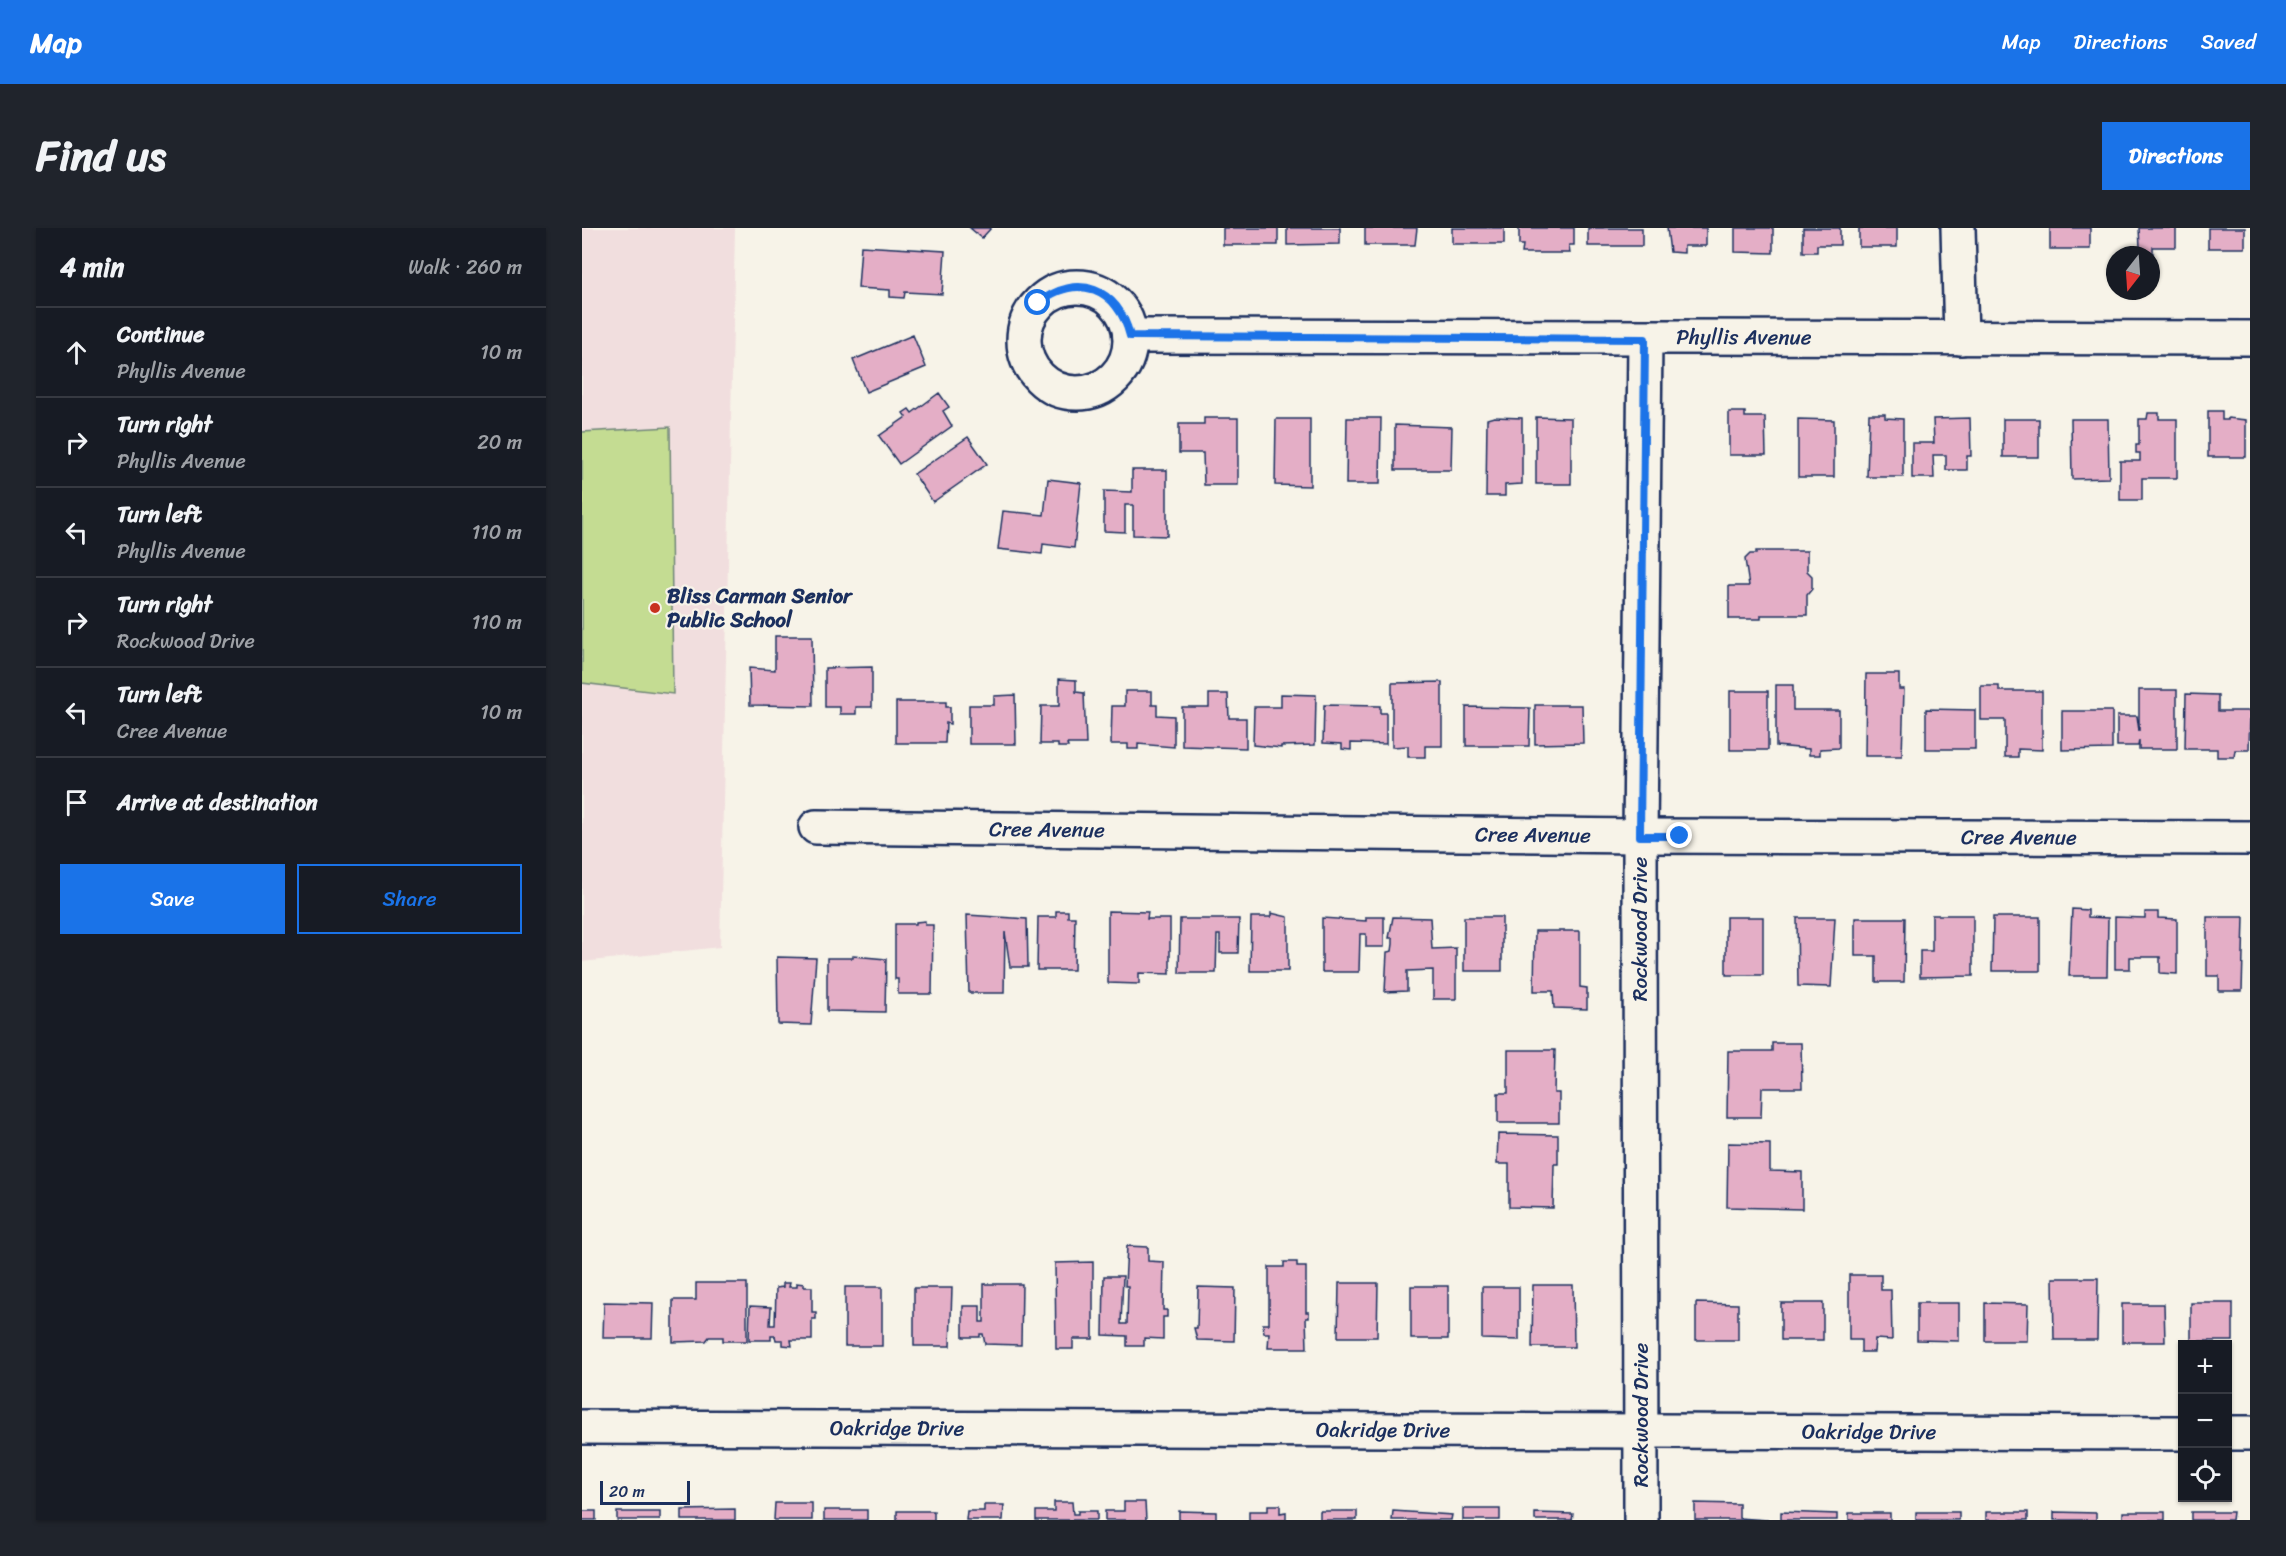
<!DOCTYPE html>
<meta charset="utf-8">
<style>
body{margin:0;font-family:Sriracha,sans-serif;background:#20242c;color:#f1f3f6}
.controls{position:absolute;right:18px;bottom:18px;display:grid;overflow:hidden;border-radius:0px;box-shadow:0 2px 4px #0004}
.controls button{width:54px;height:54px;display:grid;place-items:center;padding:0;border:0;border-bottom:2px solid #363941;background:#171b24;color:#f1f3f6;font:30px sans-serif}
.compass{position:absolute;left:1524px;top:18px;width:54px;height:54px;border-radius:50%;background:#171b24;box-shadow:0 2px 4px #0004;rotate:197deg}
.scale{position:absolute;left:18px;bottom:15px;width:90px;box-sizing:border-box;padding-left:6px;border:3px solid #1b2f5e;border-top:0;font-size:16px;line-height:21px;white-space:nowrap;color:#1b2f5e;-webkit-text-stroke:4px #f7f3e8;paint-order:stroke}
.stop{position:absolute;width:18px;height:18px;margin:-14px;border:4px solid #1a73e8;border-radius:50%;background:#fff}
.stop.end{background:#1a73e8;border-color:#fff;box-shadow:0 2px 6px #0008}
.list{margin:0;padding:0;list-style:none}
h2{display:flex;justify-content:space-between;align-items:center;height:78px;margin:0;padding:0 24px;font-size:26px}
h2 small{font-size:20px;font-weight:400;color:#9ea1a6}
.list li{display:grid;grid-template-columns:39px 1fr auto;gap:18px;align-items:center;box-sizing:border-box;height:90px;padding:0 24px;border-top:2px solid #363941}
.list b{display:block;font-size:22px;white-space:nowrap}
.list p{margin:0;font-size:20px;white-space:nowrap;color:#9ea1a6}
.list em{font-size:20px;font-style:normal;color:#9ea1a6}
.actions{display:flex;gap:12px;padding:18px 24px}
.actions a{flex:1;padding:14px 0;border:2px solid #1a73e8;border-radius:0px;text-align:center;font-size:21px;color:#1a73e8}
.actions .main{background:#1a73e8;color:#fff}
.icon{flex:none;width:33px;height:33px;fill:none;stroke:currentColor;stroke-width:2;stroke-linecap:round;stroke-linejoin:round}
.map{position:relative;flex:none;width:1668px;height:1292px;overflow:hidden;border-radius:0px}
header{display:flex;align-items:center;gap:36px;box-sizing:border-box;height:84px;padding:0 30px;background:#1a73e8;color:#fff}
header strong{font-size:28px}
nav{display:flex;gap:33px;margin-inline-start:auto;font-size:21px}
.intro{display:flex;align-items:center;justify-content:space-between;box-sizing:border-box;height:144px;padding:0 36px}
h1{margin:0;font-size:42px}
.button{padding:15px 27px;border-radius:0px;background:#1a73e8;color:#fff;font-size:21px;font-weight:700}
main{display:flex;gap:36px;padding:0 36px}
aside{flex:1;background:#171b24;border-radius:0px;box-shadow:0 2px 4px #0004}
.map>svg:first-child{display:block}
</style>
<header>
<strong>Map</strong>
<nav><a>Map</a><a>Directions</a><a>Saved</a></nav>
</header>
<div class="intro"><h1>Find us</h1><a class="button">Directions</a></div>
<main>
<aside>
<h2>4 min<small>Walk · 260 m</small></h2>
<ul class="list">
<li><svg class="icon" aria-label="ahead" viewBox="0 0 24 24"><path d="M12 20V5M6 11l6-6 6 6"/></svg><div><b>Continue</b><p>Phyllis Avenue</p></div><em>10 m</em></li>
<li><svg class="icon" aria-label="right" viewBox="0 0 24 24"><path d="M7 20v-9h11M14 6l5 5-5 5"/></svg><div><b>Turn right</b><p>Phyllis Avenue</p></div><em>20 m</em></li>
<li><svg class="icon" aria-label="left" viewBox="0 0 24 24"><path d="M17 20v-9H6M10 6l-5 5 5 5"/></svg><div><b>Turn left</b><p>Phyllis Avenue</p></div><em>110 m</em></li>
<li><svg class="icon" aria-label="right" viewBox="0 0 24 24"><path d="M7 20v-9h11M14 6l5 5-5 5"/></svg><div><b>Turn right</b><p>Rockwood Drive</p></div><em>110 m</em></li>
<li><svg class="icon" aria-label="left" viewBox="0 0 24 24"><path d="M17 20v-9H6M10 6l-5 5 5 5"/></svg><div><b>Turn left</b><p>Cree Avenue</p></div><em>10 m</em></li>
<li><svg class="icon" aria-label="arrive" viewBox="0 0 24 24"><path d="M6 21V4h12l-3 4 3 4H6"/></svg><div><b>Arrive at destination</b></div></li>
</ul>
<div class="actions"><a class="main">Save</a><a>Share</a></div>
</aside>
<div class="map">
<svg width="1668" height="1292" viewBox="0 0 1668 1292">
<rect width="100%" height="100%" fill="#f7f3e8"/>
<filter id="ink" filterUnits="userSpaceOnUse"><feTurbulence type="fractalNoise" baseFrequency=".0167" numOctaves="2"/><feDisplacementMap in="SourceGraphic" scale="12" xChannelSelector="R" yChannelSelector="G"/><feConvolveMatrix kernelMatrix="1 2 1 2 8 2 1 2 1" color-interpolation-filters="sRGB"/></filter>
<g filter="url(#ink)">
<!-- built -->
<path fill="#f1dede" d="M0 0H153L138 719 0 734Z"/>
<!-- green -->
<path fill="#c4dc92" stroke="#708678" stroke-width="1.5" d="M88 199 91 466 0 455V204Z"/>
<!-- building -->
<path fill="#e4aec6" stroke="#1b2f5e" stroke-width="1.5" d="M388 0H409L400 10Z
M641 0H696V17H641Z
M705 0H758V16L705 17Z
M783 0H835L833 17H783Z
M870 0H922V16H870Z
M937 0H992V17H987L988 25H940L941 17H937Z
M1006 0H1060V18H1006Z
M1085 0H1124V18H1102V25L1088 24Z
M1153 0H1191V25L1153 24Z
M1221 0H1258V17H1235V24H1221Z
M1277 0H1315V19H1277Z
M1468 0H1508V21H1468Z
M1557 0H1594V19H1571V26H1562V20L1558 19Z
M1626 0H1663V20H1626Z
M279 18 363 23 360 66 323 64 322 70 308 69V62L276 60Z
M331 107 344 139 284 164 271 132Z
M357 165 367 179 361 183 370 198 317 236 297 208 324 189 321 185 327 181 330 185Z
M1626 183H1640V192H1646V190L1664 192V229H1626Z
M1147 184H1163V189H1183L1184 227H1147Z
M1566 185H1577V191H1595V250H1560V272H1538V233H1558V225H1554V217H1557V191H1565Z
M1287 186H1303V190L1321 191V249H1285Z
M912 189 940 190V256L923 257V268H904L905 191Z
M954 189 989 190V256H954Z
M622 190H656V257H622L621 225H597V196H622Z
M765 190H799L798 256H764Z
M1388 190 1389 228H1385V242H1364V227H1351L1352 250H1330V215H1352L1351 191Z
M694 191H728V258L693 257Z
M1216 191 1252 192V249H1216Z
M1421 191H1457V229H1421Z
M1489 191H1526L1527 250 1490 251Z
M813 197 870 199 869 242H813Z
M386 209 405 236 351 274 332 246Z
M550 242H585V308L551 307V277H543V304L522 303V263L550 264Z
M466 251 499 255 492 320 461 316 460 326 416 321 421 283 462 287Z
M1174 323H1225V343L1230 348V361L1225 367V387H1179V391H1147V358H1167L1163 331 1168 326H1174Z
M193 408H230L231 478 168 477 167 440 193 442Z
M290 439V479H274V486H258V479H243V440Z
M1284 446H1317V461H1322L1320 528H1283Z
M477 451 494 452V464L502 465 504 516H485L486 519H476V516H458L459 478H477Z
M860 454V518H843V529H826V518L810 519V455Z
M1194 457H1211V482H1257V520L1238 521V527H1227V521L1194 518Z
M1399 458H1417V463H1460V522L1436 521V529H1423V492H1399Z
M1557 462H1595V521H1557V512L1556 518H1535V488H1555L1557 503Z
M543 463H570V477H575V487L592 488V519L556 516V521H546V516H529L530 478H543Z
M1148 463H1186V522H1148Z
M627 466H646L647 490H664V520L600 518V479H627Z
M699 466 734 467 733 517 699 518V520L671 517 672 479H699Z
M1604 466 1636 467V483H1668L1667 522H1653L1652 529H1635V521H1603Z
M433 467 434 516H387V477H412V468Z
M314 474H364V479H368V496L364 495 363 515H314Z
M742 477 798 478V485H804V516L769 515V522L760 521V516L741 515Z
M953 477H1000L1001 515 953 516Z
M884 479 948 480 947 518H884Z
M1344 481 1393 482V521H1344Z
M1480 483H1530V521L1480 522Z
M1490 681 1506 682V689L1526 690 1525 748H1487Z
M474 683H486V689H493L492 742H455L456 689H474Z
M526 683 566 684 565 691H588V746L557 745V756L526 755Z
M1563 684H1576V690L1595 691V746L1578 745V729H1548V741H1533V689L1563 690Z
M689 685 706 689V743H668L669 689H689Z
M385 687 445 691 446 739H428L423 704 422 765H387Z
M1350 687H1391V748L1338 749V723H1350Z
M784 689H802V719H784V706H778L777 744H740V690L784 693Z
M811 689 848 690 850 721 874 720V771H851V742L825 743V763L803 764 805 724 810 723 811 716V710H807Z
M882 689H920V743H882Z
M1144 689H1181V747H1144Z
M1411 689H1458V743H1410Z
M1625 689H1662L1660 763H1637V748H1625Z
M1215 690H1253L1249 759 1216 758Z
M1273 690H1323L1322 754H1294V728H1273Z
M598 691H657L656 725H638V707H635L634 745H597Z
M343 693V697H351L350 766H316V751H313V696H334V694Z
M953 703H998V759L1005 760V781L972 780 971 763H952Z
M271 728 304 731 303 784 245 783V730H271Z
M195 729 234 730 229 797 196 796Z
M1190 815H1219L1220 860H1180L1179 889H1145L1146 823H1190Z
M926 822H973L972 865H977V895H916V865H926Z
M916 906 976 907V936H972L971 980 927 979V936H915Z
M1146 915 1188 916V943L1220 944V981L1145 979Z
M545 1018 566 1019V1033L582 1034 581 1082H585V1089H581V1111L562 1110V1118H545V1108L521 1107 522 1048H541L539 1096H545L546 1058H543Z
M511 1034V1111H491V1121H474L473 1035Z
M702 1034H715V1039H724V1084H727V1090H724L725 1120H686L687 1105H682L681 1096H687V1039H702Z
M1267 1047H1299V1062H1309L1310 1112 1293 1111 1292 1124H1279V1112H1267Z
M1471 1050H1516L1515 1112H1472Z
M114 1055H165V1113H141V1109H127L124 1113 91 1114V1072H114Z
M201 1055H208L207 1059H215V1055L222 1056V1059H230V1084H234V1091H230V1112H209L210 1118 201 1117V1112H194L193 1108H189V1112H167L168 1078 189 1079 188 1097H193L194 1060 201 1059Z
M757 1055H796L795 1109H756Z
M402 1056H440L439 1117 403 1116 401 1106H398V1109H381V1078H398V1094H402Z
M951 1057H991L992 1119H950Z
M829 1058H866V1111H829Z
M263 1059H300V1118H263Z
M616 1059 653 1060 652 1113 615 1112 612 1100H615Z
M900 1059H937V1112L900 1111Z
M332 1060H370L368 1118H332Z
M22 1074 71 1075 70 1110H21Z
M1114 1075 1156 1076V1112H1114Z
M1199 1075H1241V1112H1199Z
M1335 1075H1377V1113L1335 1112Z
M1403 1075 1446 1076 1445 1113H1403Z
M1609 1075H1651V1113H1609Z
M1540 1076H1582L1583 1114H1540Z
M472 1274H490L491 1286H496V1283H515V1292H454V1283H472Z
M542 1274H563L564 1292H523V1283H542Z
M193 1275H230V1292H192Z
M1113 1275 1157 1276V1290L1186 1292H1113Z
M402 1277H422L421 1292H384L385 1283H402Z
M686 1277H698V1285L704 1284V1292H667V1283H686Z
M153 1281V1292H100V1282Z
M881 1281H918V1292H881Z
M242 1282H285V1292H242Z
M0 1283H14V1292H0Z
M315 1283H352V1292H315Z
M597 1283 634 1284V1292H597Z
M738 1283H775V1292H738Z
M811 1283 870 1287 869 1292H810Z
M35 1284H78V1292H35Z
M1199 1284 1255 1286V1292H1199Z
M1334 1284H1377V1292H1334Z
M1404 1284H1446V1292H1404Z
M1472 1284 1514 1285V1292H1472Z
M1541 1284H1583V1292H1541Z
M1609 1284H1651L1650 1292H1609Z
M953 1285 991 1286 990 1292H953Z
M1267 1285H1308V1292H1267Z"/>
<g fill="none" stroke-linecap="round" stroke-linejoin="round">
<!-- minor casing -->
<g stroke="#1b2f5e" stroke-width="38">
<g id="minor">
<path d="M1376 0 1379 110"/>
<circle cx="495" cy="112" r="53"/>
<path id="s1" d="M548 108 1668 110"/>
<path id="s2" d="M234 599 1058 608 1668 610"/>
<path id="s3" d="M0 1199 1600 1205"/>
<path d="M1646 1205H1668"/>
<path d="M1059 1292 1058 608 1063 111"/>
</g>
</g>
<!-- minor -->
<use href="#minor" stroke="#f7f3e8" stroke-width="33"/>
</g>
</g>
<g fill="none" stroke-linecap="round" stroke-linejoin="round" filter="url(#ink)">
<!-- route -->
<path stroke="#1a73e8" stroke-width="8" d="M456 75C496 44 536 60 548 108L1063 111 1058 608H1098"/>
</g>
<!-- markers -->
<circle fill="#c8321e" stroke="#f7f3e8" stroke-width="2" cx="73" cy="380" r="6"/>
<g text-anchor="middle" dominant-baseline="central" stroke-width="4.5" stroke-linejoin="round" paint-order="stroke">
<!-- street labels -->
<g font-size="21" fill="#1b2f5e" stroke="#f7f3e8">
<text stroke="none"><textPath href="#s1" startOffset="614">Phyllis Avenue</textPath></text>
<text stroke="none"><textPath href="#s2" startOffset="231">Cree Avenue</textPath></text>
<text stroke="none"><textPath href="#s2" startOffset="717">Cree Avenue</textPath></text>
<text stroke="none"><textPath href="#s2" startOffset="1203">Cree Avenue</textPath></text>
<text transform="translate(1058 701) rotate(-90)">Rockwood Drive</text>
<text transform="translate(1059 1187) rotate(-90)">Rockwood Drive</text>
<text stroke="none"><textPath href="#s3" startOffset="315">Oakridge Drive</textPath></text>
<text stroke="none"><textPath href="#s3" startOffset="801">Oakridge Drive</textPath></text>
<text stroke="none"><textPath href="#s3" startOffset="1287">Oakridge Drive</textPath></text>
</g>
<!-- poi labels -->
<g font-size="21" font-weight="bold" fill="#1b2f5e" stroke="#f7f3e8" text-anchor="start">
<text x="85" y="368">Bliss Carman Senior<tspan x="85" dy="24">Public School</tspan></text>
</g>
</g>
</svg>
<div class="controls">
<button>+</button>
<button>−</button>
<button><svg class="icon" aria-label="locate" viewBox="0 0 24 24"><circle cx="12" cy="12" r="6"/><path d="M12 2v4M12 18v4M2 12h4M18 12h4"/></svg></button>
</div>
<svg class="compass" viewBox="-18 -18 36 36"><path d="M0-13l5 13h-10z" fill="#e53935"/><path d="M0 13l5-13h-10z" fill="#9ea1a6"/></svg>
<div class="scale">20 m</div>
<div class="stop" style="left:456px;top:75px"></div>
<div class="stop end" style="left:1098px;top:608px"></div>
</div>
</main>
